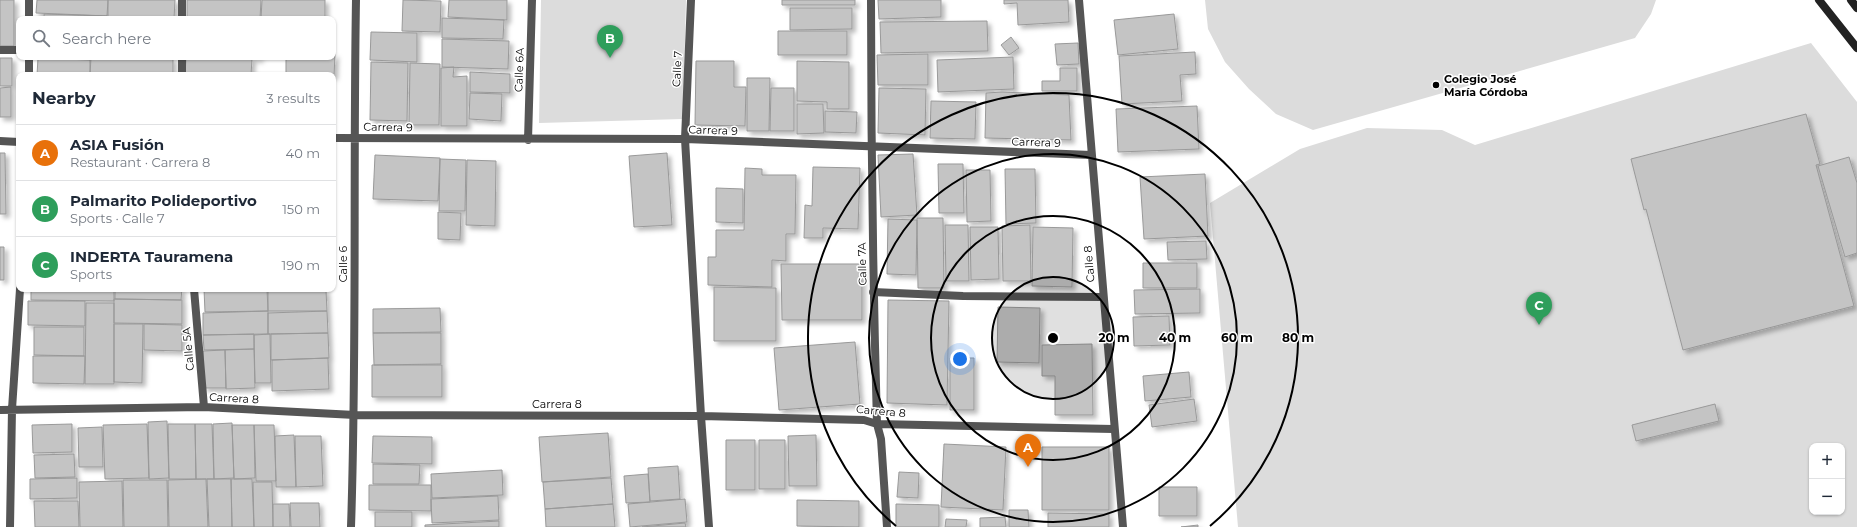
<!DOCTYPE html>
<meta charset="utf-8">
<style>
body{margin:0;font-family:Montserrat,sans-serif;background:#f2f2f3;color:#1f2937}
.controls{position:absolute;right:12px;bottom:12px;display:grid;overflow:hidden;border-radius:8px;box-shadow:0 1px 3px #0004}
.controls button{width:36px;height:36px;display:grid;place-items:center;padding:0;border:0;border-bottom:1px solid #e0e1e3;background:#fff;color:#1f2937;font:20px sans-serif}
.you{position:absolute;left:960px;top:359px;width:14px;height:14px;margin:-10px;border:3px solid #fff;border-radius:50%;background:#1a73e8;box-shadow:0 0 0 6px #1a73e833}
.badge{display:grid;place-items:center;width:26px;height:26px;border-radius:50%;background:#0f766e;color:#fff;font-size:13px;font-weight:700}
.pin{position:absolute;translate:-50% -33px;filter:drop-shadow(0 1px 2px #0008)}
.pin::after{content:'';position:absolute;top:21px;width:14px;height:12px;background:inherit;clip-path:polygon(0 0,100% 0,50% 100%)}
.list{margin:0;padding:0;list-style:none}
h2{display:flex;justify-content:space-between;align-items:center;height:52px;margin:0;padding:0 16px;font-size:17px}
h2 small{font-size:13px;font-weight:400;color:#747a83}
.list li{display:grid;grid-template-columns:26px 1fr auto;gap:12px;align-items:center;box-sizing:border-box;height:56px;padding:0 16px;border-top:1px solid #e0e1e3}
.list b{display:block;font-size:15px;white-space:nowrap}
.list p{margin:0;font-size:13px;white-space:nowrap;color:#747a83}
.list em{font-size:13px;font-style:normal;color:#747a83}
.icon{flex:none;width:22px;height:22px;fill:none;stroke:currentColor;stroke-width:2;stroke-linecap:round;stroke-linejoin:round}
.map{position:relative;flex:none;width:1857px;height:527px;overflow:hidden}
.search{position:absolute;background:#fff;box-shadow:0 1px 3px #0004;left:16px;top:16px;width:320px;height:44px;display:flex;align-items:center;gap:10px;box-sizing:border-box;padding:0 14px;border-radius:8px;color:#747a83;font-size:15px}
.panel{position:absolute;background:#fff;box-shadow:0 1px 3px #0004;left:16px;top:72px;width:320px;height:220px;border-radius:8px}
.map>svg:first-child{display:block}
</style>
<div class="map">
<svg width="1857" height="527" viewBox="0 0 1857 527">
<defs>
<filter id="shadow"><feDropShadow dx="3.5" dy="3.5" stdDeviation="2" flood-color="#0004"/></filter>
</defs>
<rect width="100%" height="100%" fill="#fff"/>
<!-- green -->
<path fill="#dcdcdc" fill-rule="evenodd" d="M541 0H686L683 119 539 123Z
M1205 0H1656L1651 14 1635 38 1313 130 1276 114 1249 89 1225 62 1208 29Z
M1811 43 1857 102V527H1238L1210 203 1300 149 1367 128 1442 130 1475 145ZM1812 446H1842V512H1812Z"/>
<!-- building -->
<path fill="#c4c4c4" stroke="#999" filter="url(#shadow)" d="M0 0H14V46H0Z
M37 0H108L107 16 36 13Z
M108 0H175L174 19H108Z
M187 0H261L260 19H187Z
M262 0H325V19H261Z
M403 0 441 1 440 32 402 31Z
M449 0H507V20L448 17Z
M782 0H855V5H782Z
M878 0H941V17L879 19Z
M1004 0H1068L1069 22 1018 25 1017 3 1004 4Z
M790 8H852V29L790 30Z
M44 14 107 16 106 19H44Z
M1174 14 1178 49 1118 55 1114 20Z
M442 18 504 20 503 39 442 38Z
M987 21 988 51 881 53 880 22Z
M778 31H847V55H778Z
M371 32 417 33V62L370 60Z
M1011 37 1019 48 1009 55 1001 45Z
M442 39 509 41 508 69 442 67Z
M1078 43 1079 64 1057 65 1055 44Z
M1195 52 1196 74 1180 75 1182 101 1122 104 1119 56Z
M333 54H335L334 77 333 75H286V57H333Z
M928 54V85H878L877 55Z
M36 57H90V59Z
M91 57 173 58V75H90Z
M186 57 252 59 251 75H185Z
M216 57H260V59Z
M1013 57 1014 89 938 92 937 60Z
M0 58H12V86H0Z
M38 58 90 60V75H37Z
M696 61H734V87H746L745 126 695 125Z
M797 61 849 62V109H827V102L797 101Z
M371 62 408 63 407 121 370 120Z
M410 63 440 64 439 125H409Z
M454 67 453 77 467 76V126H441V68Z
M1060 68H1077V91H1042V81H1060Z
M470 72 510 74V93L470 92Z
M747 78H770L769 131H747Z
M11 87V117H0V88Z
M771 88H794V131H770Z
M879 88 926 89 925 135 878 133Z
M1002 92 1069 95 1071 140 985 138 986 93Z
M470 93 502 94 501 121 469 119Z
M931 101 976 102 975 139 930 138Z
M797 104H823L824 133 797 134Z
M1197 106 1199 149 1118 152 1116 109Z
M825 111 857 112 856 133 825 132Z
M1806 114 1820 164 1816 165 1854 306 1683 350 1646 209 1644 210 1631 159Z
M0 153H5L6 214H0Z
M667 153 672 225 634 227 629 156Z
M913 154 917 215 881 217 878 155Z
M375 155 440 158 438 201 373 199Z
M1849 157 1857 183V253L1845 257 1818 166Z
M440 159 466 160 465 211H439Z
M467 160 496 161 495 226 466 225Z
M938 164H963L964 213H939Z
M813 167 860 168 858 229 823 228V238H804L805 205 812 206Z
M745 168 762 169V175H796L795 234H786V261L772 260V287L708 285V257H716V230H744Z
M1005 169H1035L1036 223 1006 224Z
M966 170H990L991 221 967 222Z
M1205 174 1208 236 1144 239 1140 177Z
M716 188 743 189V223L716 222Z
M438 212 461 213 460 240 438 239Z
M917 218H943L944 288H918Z
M888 219 917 220 916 275 887 274Z
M945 225H968L969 281H946Z
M1030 225 1031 281H1003L1002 226Z
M970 227H998L999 279 971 280Z
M1033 227 1073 228 1072 287 1032 286Z
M1206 241 1207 259 1168 260 1167 242Z
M0 247H4V280H0Z
M1143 263H1197V288H1143Z
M781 264H862V320H782Z
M714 287 776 288V341H714Z
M31 289H114V301L31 300Z
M115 289H182L181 300 115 299Z
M204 289H267L268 311 205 312Z
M267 289H312L267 290Z
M1200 289V313L1135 314 1134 290Z
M268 290H326L327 311H268Z
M114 299 182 300V324L114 323Z
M888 300 949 301 947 405 887 403Z
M28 301H85V326L28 325Z
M86 303H114V384H85Z
M998 307 1040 308 1039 363 997 362Z
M440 308 441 332 373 333V309Z
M268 311V334L203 335V313Z
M327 311 328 333 268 334V313Z
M1169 316 1170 345 1134 346 1133 317Z
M114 324H143L142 383 114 382Z
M144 324 182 325V351L144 350Z
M34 327H84V356L34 355Z
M328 333 329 358 271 360V334Z
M373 333H441V364L374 365Z
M254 334V349L204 350 203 335Z
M270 334 271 383H255L254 335Z
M855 342 860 404 779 410 774 348Z
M1092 344 1093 415H1055V376H1042V345Z
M254 349 255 388 226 389 225 350Z
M225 350 226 388H204L203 351Z
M33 356H85L84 384 33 383Z
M328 358 329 389 272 391V360Z
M950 358H974V410H950Z
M372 365H442V397H372Z
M1189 372 1191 397 1145 401 1143 376Z
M1194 399 1197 421 1152 427 1149 405Z
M1715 404 1719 421 1636 441 1632 425Z
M167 421 169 478 149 479 148 422Z
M232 423 234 478 214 479 213 424Z
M72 424V452L33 453 32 425Z
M147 424 149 478 105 479 103 425Z
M168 424H195L196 479H169Z
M195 424H212L214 479H196Z
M232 425H254L255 478 234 479Z
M254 425H274L276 481H256Z
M102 427 103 467H79L78 428Z
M608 433 611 477 542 482 539 437Z
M294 435 296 487H276L275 436Z
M816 435 817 486H789L788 436Z
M295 436H321L323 486 296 487Z
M373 436 432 437V464L372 463Z
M726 440H755V490H726Z
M759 440H785V489H759Z
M944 444 1006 447 1003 510 941 507Z
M1042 447H1109V510H1042Z
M74 454 75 477 35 478 34 455Z
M373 464 420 465 419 484H373Z
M678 466 680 499 650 501 648 468Z
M502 470 503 495 432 498 431 474Z
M899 472 919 473 918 498 897 497Z
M648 474 650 502 626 503 624 476Z
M77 478V498L30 499V479Z
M611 478 613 504 545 509 543 482Z
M206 479 208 527H169L168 480Z
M207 479H231L232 527H209Z
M231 479H252L254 527H232Z
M123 480H167L168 527H124Z
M122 481 123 527H80L79 482Z
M253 482H272L273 527H254Z
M369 485H431V511L369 510Z
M1159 487H1197V516H1159Z
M498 496 499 520 432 523 431 499Z
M685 499 687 522 630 527 628 504Z
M797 500 859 501V527L797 526Z
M34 501H78L79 527H35Z
M290 503H319L320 527H291Z
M273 504H289L290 527H273Z
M613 504 615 527H546L545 509Z
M896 504 939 505V527H896Z
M1009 510H1028L1029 527H1009Z
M375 512H412V527H375Z
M1048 513 1109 514V527H1048Z
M1005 517 1006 527H980V518Z
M946 519 967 520 966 527H945Z
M499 521V527H425V525Z
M685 523 686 527H642Z
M1198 525V527H1181Z"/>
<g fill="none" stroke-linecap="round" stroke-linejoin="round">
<!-- street -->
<path stroke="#555" stroke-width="8" d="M691 0 685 139 701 416 709 527
M871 0C871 141 873 282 877 424L881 439 887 527
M1079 0 1123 527
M29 19V0
M182 19V0
M0 50H19
M29 57V75
M182 75V57
M333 138 685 139 1091 155
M528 140 532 0
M0 141 19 142
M194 289 204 407
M873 292 963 296 1103 297
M0 410 204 407 355 415 701 416 864 420 877 424 1113 429
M10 527 12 409 20 289
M351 527C357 351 353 176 356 0"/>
<!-- secondary -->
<path stroke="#222" stroke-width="8" d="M1819 0 1857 48
M1851 0 1857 8"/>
</g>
<!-- distance rings -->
<circle cx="1053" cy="338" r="61" fill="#000" fill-opacity=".12"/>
<g fill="none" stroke="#000" stroke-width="2">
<circle cx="1053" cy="338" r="61"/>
<circle cx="1053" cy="338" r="122"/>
<circle cx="1053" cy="338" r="184"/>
<path d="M896 526A245 245 0 1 1 1210 526"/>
</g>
<!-- markers -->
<circle fill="#000" stroke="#fff" stroke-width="1.5" cx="1436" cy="85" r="4"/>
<g text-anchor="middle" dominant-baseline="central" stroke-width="3" stroke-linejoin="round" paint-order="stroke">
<!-- street labels -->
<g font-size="11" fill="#000" stroke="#fff">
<text transform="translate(677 69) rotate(-87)">Calle 7</text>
<text transform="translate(519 70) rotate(-88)">Calle 6A</text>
<text transform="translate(388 127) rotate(1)">Carrera 9</text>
<text transform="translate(713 130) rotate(2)">Carrera 9</text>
<text transform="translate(1036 142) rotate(2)">Carrera 9</text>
<text transform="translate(343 264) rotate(-90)">Calle 6</text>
<text transform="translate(862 264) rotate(-91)">Calle 7A</text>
<text transform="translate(1089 264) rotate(-95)">Calle 8</text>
<text transform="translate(188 349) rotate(-95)">Calle 5A</text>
<text transform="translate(234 398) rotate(3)">Carrera 8</text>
<text x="557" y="404">Carrera 8</text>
<text transform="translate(881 411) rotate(5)">Carrera 8</text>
</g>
<!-- poi labels -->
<g font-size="11" font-weight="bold" fill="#000" stroke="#fff" text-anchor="start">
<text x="1444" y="79">Colegio José<tspan x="1444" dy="13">María Córdoba</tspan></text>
</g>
</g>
<circle cx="1053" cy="338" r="6" fill="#000" stroke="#fff" stroke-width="2"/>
<g font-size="12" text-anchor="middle" font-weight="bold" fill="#000" stroke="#fff" stroke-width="3" stroke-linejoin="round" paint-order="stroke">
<text x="1114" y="342">20 m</text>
<text x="1175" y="342">40 m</text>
<text x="1237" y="342">60 m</text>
<text x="1298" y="342">80 m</text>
</g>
</svg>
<div class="controls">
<button>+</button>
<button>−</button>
</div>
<div class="you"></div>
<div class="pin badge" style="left:1028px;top:467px;background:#e8710a">A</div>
<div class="pin badge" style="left:610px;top:58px;background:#2e9e5b">B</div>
<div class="pin badge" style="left:1539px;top:325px;background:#2e9e5b">C</div>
<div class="search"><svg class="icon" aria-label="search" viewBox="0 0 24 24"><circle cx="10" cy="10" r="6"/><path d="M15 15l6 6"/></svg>Search here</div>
<section class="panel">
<h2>Nearby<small>3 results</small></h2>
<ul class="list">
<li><span class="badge" style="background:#e8710a">A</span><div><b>ASIA Fusión</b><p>Restaurant · Carrera 8</p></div><em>40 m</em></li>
<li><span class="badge" style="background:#2e9e5b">B</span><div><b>Palmarito Polideportivo</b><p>Sports · Calle 7</p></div><em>150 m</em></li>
<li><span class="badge" style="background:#2e9e5b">C</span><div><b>INDERTA Tauramena</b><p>Sports</p></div><em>190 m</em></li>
</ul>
</section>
</div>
